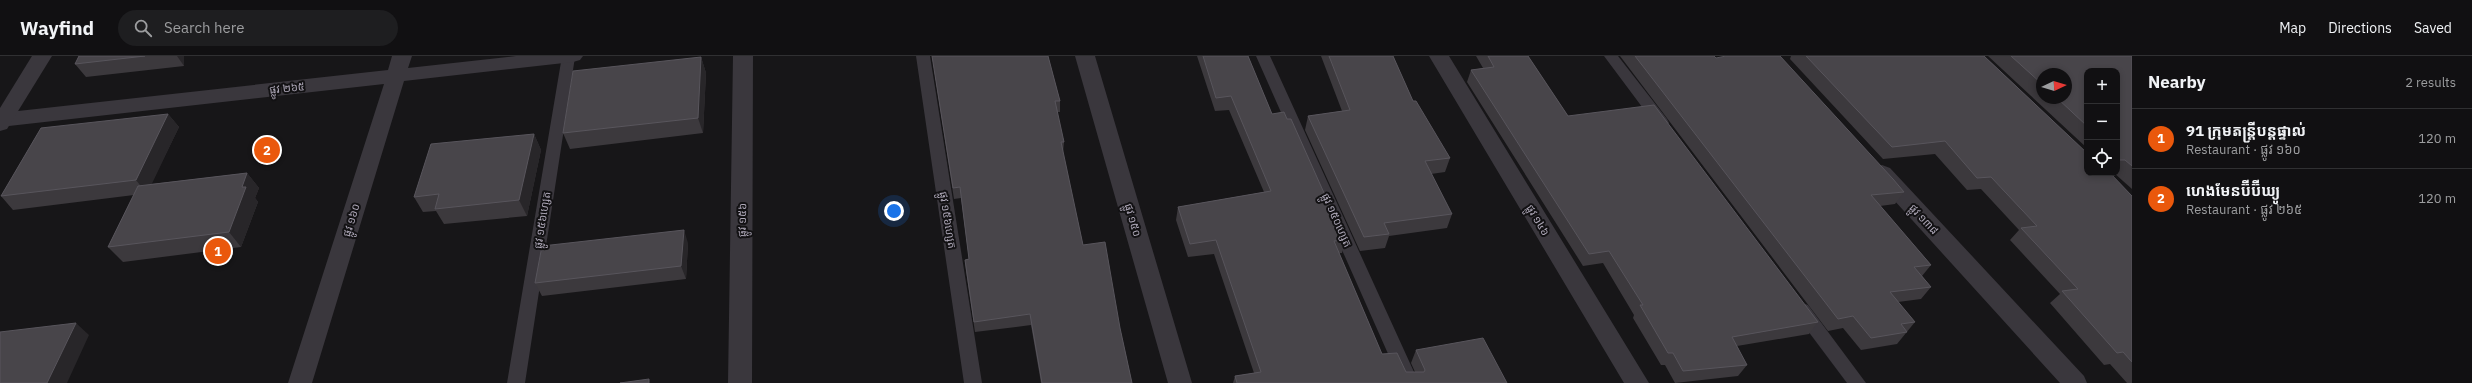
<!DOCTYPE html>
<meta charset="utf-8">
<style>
body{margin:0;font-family:"IBM Plex Sans","Noto Sans Khmer",sans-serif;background:#1e1e20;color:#f1f3f6}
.controls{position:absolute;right:12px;top:12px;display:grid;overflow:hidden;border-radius:8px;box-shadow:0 2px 6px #0003}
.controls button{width:36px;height:36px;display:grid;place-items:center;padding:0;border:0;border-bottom:1px solid #303032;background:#111012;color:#f1f3f6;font:20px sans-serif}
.compass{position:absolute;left:2036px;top:12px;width:36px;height:36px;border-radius:50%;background:#111012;box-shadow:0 2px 6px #0003;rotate:86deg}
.you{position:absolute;left:894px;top:155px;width:14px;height:14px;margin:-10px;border:3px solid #fff;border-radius:50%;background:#1a73e8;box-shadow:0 0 0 6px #1a73e833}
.badge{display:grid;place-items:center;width:26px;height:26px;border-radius:50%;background:#ea580c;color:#fff;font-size:13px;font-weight:700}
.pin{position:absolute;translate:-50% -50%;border:2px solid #fff;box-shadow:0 1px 4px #0006}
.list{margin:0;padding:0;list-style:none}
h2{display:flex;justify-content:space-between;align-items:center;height:52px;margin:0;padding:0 16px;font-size:17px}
h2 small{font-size:13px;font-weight:400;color:#9c9d9f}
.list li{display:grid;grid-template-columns:26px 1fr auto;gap:12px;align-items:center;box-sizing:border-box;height:60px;padding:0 16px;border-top:1px solid #303032}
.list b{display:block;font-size:15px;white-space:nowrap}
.list p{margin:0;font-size:13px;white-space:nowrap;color:#9c9d9f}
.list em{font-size:13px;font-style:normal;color:#9c9d9f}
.icon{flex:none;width:22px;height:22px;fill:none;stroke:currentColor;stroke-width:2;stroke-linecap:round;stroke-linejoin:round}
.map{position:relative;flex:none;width:2132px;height:327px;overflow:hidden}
header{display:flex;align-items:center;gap:24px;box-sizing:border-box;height:56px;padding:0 20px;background:#111012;border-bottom:1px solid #303032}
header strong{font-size:19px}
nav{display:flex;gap:22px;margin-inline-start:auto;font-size:14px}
.search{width:280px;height:36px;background:#1e1e20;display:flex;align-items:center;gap:10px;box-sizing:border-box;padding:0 14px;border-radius:22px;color:#9c9d9f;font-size:15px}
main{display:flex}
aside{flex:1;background:#111012}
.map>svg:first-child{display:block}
</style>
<header>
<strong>Wayfind</strong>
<div class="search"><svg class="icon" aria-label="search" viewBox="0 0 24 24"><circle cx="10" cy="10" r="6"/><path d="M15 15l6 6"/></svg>Search here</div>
<nav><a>Map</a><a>Directions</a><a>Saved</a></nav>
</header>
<main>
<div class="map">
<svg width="2132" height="327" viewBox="0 0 2132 327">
<rect width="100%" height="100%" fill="#171618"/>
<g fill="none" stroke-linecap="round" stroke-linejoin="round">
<!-- service -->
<path fill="#3a373d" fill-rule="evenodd" d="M562 0 575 1 525 327H507Z
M916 0H930L982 327H964Z
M1256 0H1270L1419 327H1401Z
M1604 0H1618L1667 63 1669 67 1667 71H1657Z
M1802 247 1808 249 1866 327H1847L1796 259 1793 254 1796 249Z"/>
<!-- minor -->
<path fill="#3a373d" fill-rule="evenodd" d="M392 0H412L408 12 516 0H583L580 4 573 6 404 25 312 327H288L384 28 0 71V57L388 14Z
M733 0H753L752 327H728Z
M1075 0H1095L1192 327H1168Z
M1429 0H1449L1649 327H1624Z
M1882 109 1890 112 2084 320 2087 327H2060L1874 122 1871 117 1874 112Z"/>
<!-- tertiary -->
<path fill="#3a373d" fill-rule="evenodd" d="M32 0H52L7 73 0 75V52Z"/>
</g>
<!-- wall -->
<path fill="#3c393d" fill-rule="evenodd" d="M79 0H184V10L86 21 75 8Z
M932 0H1048L1060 45V56H1057L1064 86 1063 97 1083 189 1120 272 1132 327H1041L1031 269 975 276 966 215 965 204 969 203 961 142 954 143Z
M1197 0H1248L1272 58 1345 184 1342 197H1339L1382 298 1406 316H1415L1411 307 1416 294 1507 327H1233L1235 320 1254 317 1214 198 1188 201 1176 164 1178 151 1264 136 1229 54 1215 55Z
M1321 0H1393L1413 45 1450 102 1445 116 1431 118 1452 158 1447 172 1389 180 1385 192 1360 195 1305 74 1308 60 1342 55Z
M1476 0H1528L1568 60 1818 266 1809 278 1737 290 1747 309 1738 320 1675 327 1665 309H1661L1633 262 1634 259 1603 207 1583 210 1467 26 1471 14 1483 12Z
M1620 0H1714L1716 2 1904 136 1895 148 1880 150 1931 209 1922 220 1931 231 1921 243 1898 246 1915 266 1897 288 1861 294 1843 272 1828 275Z
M1791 0H1984L2132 140V327H2127L2110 308 2104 309 2050 247 2060 238 2010 184 2019 174 1981 133 1967 134 1935 98 1883 103 1790 3Z
M1988 0H2132V133L2114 117H2117V15H2087V92ZM2042 18 2066 42H2042Z
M701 1 706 17 703 77 570 93 563 77Z
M168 58 179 71 151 128 247 117 259 132 255 142 258 146 241 191 123 206 108 191 134 139 13 154 1 140Z
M534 78 541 94 527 160 444 168 436 155 423 156 414 141Z
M688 187 686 223 542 240 535 227Z"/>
<!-- shaded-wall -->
<path fill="#282629" d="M177 0H184V10Z
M701 1 706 17 703 77 698 62Z
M168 58 179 71 147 138 136 124Z
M534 78 541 94 527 160 519 144Z
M247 117 259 132 255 142 258 146 241 191 229 176 242 131Z
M684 174 688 187 686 223 681 210Z
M76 267 89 279 67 327H47Z"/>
<!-- building -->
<path fill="#48454a" stroke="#58555c" d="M79 0H145L75 8Z
M932 0H1048L1060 45H1055L1064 86H1061L1083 189 1105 186 1120 272 1132 327H1042L1030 258 974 266 965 204 969 203 960 131 953 132Z
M1203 0H1248L1272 58 1284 56 1287 63H1291L1345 184 1334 185 1382 298 1397 297 1406 316H1424L1425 314 1416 294 1483 282 1507 327H1237L1235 320 1261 316 1216 184 1190 188 1178 151 1271 135 1231 40 1216 42Z
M1329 0H1393L1413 45H1416L1450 102 1425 105 1452 158 1384 167 1389 178 1364 181 1308 60 1350 54Z
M1488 0H1528L1568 60 1654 49 1818 266 1732 281 1747 309 1683 315 1673 297H1668L1640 249H1643L1609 195 1589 198 1471 14 1494 11Z
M1635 0H1714L1716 2 1726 0H1780L1893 123 1904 136 1871 139 1931 209 1914 211 1931 231 1890 236 1915 266 1901 268 1907 276 1871 282 1853 260 1838 263Z
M1806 0H1984L2087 97V117H2110L2132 140V306L2123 296 2117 297 2062 235 2078 233 2021 172 2037 170 1991 121 1977 122 1945 85 1892 91Z
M2011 0H2132V110L2125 104H2117V15H2087V70L2057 42H2066V18H2042V28Z
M701 1 698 62 563 77 573 15Z
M168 58 136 124 1 140 41 72Z
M534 78 519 144 435 153 439 138 414 141 431 88Z
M247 117 242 131H246L229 176 108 191 138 130Z
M684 174 681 210 535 227 542 190Z
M76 267 47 327H0V276Z
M649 323V327H620Z"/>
<g text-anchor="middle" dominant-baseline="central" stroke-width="4" stroke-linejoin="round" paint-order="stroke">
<!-- street labels -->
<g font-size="11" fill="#aea8b8" stroke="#121113">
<text transform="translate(287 32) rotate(-6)">ផ្លូវ ២៦៥</text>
<text transform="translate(1924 163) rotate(47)">ផ្លូវ ១៣៨</text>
<text transform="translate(351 164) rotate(-73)">ផ្លូវ ១៦០</text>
<text transform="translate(542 164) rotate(-81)">ផ្លូវ ១៥៦ហ្សេត</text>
<text transform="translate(742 164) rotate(-89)">ផ្លូវ ១៥៦</text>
<text transform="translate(948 164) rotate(81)">ផ្លូវ ១៥៦ហ្សេត</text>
<text transform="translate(1133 164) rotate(74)">ផ្លូវ ១៥០</text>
<text transform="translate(1337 164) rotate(66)">ផ្លូវ ១៥០ហ្សេត</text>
<text transform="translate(1538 164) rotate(59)">ផ្លូវ ១៤៦</text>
</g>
</g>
</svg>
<div class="controls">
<button>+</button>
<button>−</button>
<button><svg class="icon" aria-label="locate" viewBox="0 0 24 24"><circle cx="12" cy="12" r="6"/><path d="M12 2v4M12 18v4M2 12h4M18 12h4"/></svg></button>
</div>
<svg class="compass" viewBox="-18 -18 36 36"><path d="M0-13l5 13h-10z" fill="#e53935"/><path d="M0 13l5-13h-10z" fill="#9c9d9f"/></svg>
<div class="you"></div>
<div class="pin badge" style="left:218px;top:195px">1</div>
<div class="pin badge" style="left:267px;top:94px">2</div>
</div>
<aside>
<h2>Nearby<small>2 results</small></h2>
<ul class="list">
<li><span class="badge">1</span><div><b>91 ក្រុមតន្រ្តីបន្តផ្ទាល់</b><p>Restaurant · ផ្លូវ ១៦០</p></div><em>120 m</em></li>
<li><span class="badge">2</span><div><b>ហេងមែនប៊ីប៊ីឃ្យូ</b><p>Restaurant · ផ្លូវ ២៦៥</p></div><em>120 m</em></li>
</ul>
</aside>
</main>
